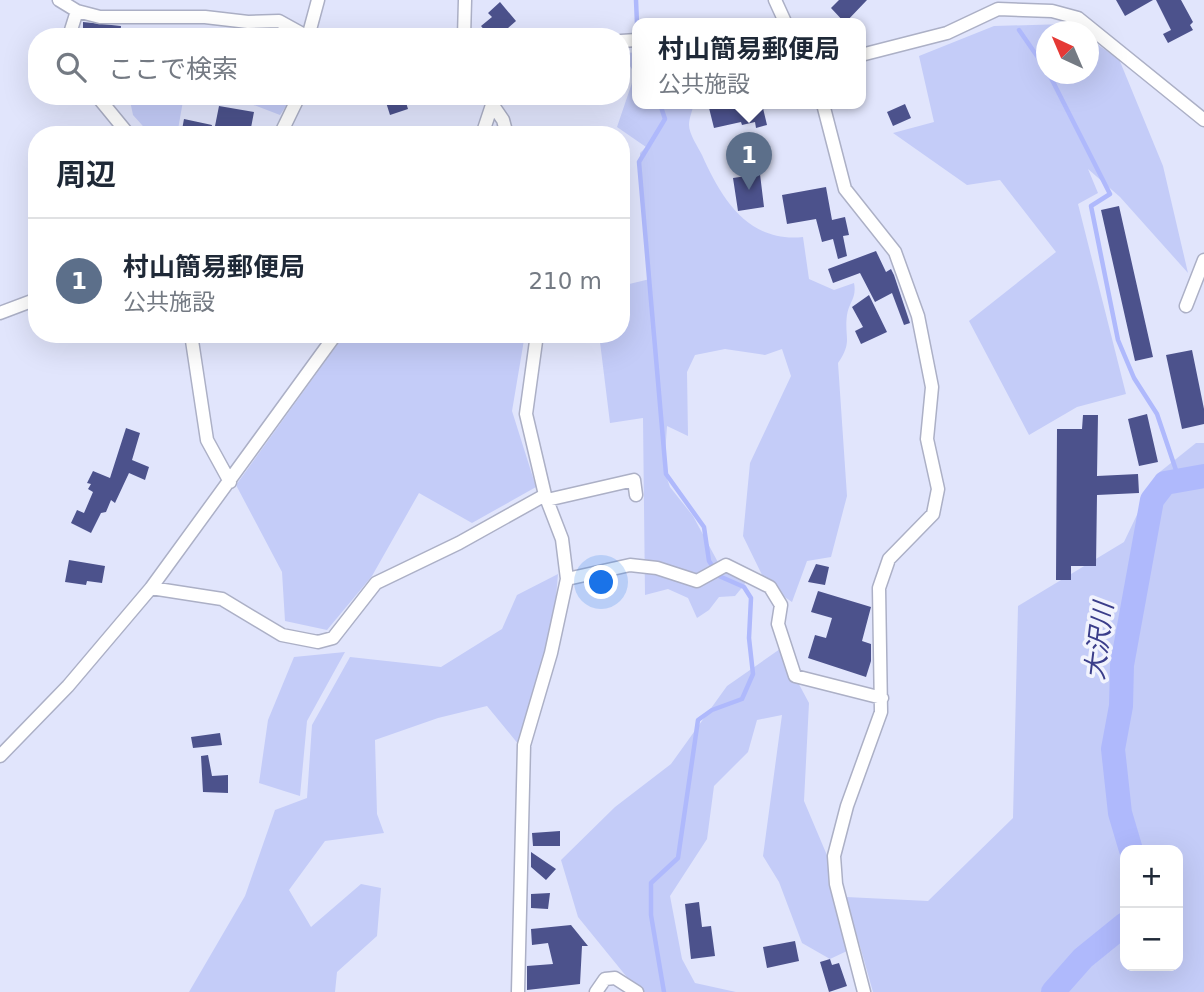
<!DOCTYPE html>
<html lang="ja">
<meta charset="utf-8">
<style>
body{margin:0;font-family:"DejaVu Sans","Noto Sans JP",sans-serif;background:#f6f6f7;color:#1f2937}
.controls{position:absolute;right:21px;bottom:21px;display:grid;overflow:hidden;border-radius:14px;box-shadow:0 7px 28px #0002}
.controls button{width:63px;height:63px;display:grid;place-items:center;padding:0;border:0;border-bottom:2px solid #e0e1e3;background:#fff;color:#1f2937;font:35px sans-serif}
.compass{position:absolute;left:1036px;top:21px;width:63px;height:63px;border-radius:50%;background:#fff;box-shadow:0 7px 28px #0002;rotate:316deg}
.you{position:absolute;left:602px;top:583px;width:24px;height:24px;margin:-18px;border:5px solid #fff;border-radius:50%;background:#1a73e8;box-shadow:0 0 0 10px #1a73e833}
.badge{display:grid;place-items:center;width:46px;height:46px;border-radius:50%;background:#7a6800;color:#fff;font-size:23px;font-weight:700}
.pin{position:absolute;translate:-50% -58px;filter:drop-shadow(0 2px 4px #0008)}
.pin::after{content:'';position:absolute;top:37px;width:24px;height:21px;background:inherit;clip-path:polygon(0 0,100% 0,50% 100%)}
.popup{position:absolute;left:632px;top:18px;width:234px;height:91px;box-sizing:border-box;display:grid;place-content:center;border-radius:14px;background:#fff;filter:drop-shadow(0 2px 5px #0005);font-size:23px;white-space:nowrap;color:#747a83}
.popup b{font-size:26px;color:#1f2937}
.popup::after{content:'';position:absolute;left:50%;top:100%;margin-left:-14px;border:14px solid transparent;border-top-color:#fff}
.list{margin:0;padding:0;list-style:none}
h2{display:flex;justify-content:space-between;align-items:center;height:91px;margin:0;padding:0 28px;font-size:30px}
h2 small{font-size:23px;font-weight:400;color:#747a83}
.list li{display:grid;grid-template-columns:46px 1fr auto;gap:21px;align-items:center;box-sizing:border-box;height:126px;padding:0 28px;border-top:2px solid #e0e1e3}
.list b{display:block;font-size:26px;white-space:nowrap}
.list p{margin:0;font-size:23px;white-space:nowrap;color:#747a83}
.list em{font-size:23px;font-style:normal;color:#747a83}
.icon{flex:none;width:38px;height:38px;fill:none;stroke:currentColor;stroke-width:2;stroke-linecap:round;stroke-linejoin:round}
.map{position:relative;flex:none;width:1204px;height:992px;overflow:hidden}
.search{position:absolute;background:#fff;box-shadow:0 7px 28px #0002;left:28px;top:28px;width:602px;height:77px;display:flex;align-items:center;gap:18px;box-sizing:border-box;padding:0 24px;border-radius:28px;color:#747a83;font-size:26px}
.panel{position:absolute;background:#fff;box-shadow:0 7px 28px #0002;left:28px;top:126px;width:602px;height:217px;border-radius:28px}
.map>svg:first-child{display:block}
</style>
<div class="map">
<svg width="1204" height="992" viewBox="0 0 1204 992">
<rect width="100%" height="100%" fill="#e1e5fc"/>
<!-- green -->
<path fill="#c4ccf8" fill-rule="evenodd" d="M1066 24 1077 31 1046 32V74H1088L1089 39 1119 59 1163 166 1188 273 1120 197 1088 169 1098 193 1078 204 1126 394 1077 407 1029 435 969 321 1056 252 1000 180 967 185 893 133 934 122 919 56 994 26Z
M621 52 637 53V104H694C692 111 689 119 689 125 689 134 698 147 702 155 721 198 748 243 803 237L809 279 834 290 854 283C857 298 849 302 847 315 844 338 853 341 838 363L847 496 831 557 807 561 792 602 767 585 743 536 750 463 791 376 782 349 765 355 725 349 695 355 687 372 688 436 667 426 664 470 670 487 693 516 720 566 741 571 745 584 735 596 719 597 709 610 697 618 688 598 668 589 645 595 643 418 610 423 599 334H621V286L650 279 640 165V153L646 147 617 127 635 74Z
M129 96H192L183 101 177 135H151L133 115Z
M230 96H293L280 115Z
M345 334H525L512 411 536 487 472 523 419 493 372 576 327 630 285 621 282 572 236 485Z
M1196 443H1204V992H873L846 897 928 901 1013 818 1018 606 1124 542 1156 475ZM1125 850H1178V966H1125Z
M558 574 554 620 519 745 487 706 438 718 375 740 377 814 384 833 325 841 289 890 311 927 361 884 381 888 377 936 337 972 335 992H189L245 896 275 810 307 798 312 725 350 657 441 667 502 629 517 595Z
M780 649 809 703 804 801 829 860 847 951 830 959 802 943 779 882 763 856 782 715 757 720 748 752 714 786 707 839 670 896 682 959 695 983 736 992H639L578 917 561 860 615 807 671 764 727 686Z
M345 652 307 721 300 796 259 783 268 720 294 657Z"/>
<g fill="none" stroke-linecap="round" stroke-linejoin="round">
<!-- stream -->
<path stroke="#afb9fc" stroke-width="4.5" d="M636 0 637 24
M1019 30 1046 69
M1049 74 1110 194 1091 206 1118 340 1134 378 1157 414 1179 479
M660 104 665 119 639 162 666 474 704 527 709 561 719 576 744 587 751 598 749 638 753 674 742 699 712 710 698 720 678 858 651 883V915L664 992"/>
<!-- river -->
<path stroke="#afb9fc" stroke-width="24" d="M1131 850 1120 813 1113 749 1121 706 1122 665 1152 500 1165 483 1204 476
M1053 992 1083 958 1125 924"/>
</g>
<!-- building -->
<path fill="#4c528c" d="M839 0H867L845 23 831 8Z
M1116 0H1153L1125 16Z
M1156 0H1181L1193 22 1190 25 1193 30 1168 43 1163 34 1171 30Z
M500 2 516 21 498 37H490L481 26 492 17 488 13Z
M83 22 121 26 120 37H83Z
M384 96H404L408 109 390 115Z
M708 104H762L767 125 756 128 755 122 742 125 741 122 714 128Z
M905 104 911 118 893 126 887 112Z
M219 106 254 112 250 133 215 126Z
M184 119 212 125 210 135H181Z
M760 174 764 207 738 211 733 178Z
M826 187 832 220 845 217 849 235 843 236 847 256 838 259 833 239 822 242 816 219 787 224 782 195Z
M1119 206 1153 357 1135 361 1101 210Z
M876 251 886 272 891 269 894 275 910 323 904 325 892 293 875 302 860 273 833 283 828 269Z
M869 295 887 332 861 344 855 331 863 327 852 307Z
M1192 350 1204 409V424L1182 429 1166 355Z
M1147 414 1158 462 1139 466 1128 419Z
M1083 415H1098L1097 476 1138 474 1139 493 1097 495 1096 566H1071V580H1056L1057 429H1082Z
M126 428 140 433 132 460 149 467 145 480 129 473 115 503 111 500 106 512 101 513 91 533 71 523 77 510 84 513 93 492 88 489 91 484 87 483 93 471 110 478Z
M69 560 105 566 102 583 87 581 86 585 65 582Z
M816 564 829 567 825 585 808 582Z
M818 591 871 607 862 641 871 644V661L866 677 808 658 815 635 826 638 832 618 811 612Z
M220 733 222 745 193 748 191 737Z
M208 755 212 776 228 775V793L203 792 201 756Z
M560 831V846H533L532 833Z
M531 852 556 869 546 880 531 867Z
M550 893 548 909 531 908V894Z
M699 902 702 927 711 926 715 956 691 959 685 904Z
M571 925 588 946H582L580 984 527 990V966L553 964 548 943 532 945 531 929Z
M795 941 799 961 767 968 763 947Z
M830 959 832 965 839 963 847 986 829 992 820 962Z"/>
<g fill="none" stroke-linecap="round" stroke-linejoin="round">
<!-- minor casing -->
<g stroke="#acb0c6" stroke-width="15">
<path id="minor" d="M59 0 77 11 100 17H205L248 22 279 21 308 37
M775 0 786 24
M74 37 71 30 77 11
M308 37 318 0
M464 37 465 0
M621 41 637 40
M861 55 947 33 998 9 1052 11 1078 18 1204 120
M97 96 129 135
M492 104 503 120 507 135
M823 104 845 189 895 252 918 316 932 387 927 439 938 489 933 514 889 559 879 588 881 712 847 806 834 856 836 884 864 992
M280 135 299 96
M482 135 495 96
M1186 306 1204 260
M0 313 37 299
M191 334 207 440 230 482
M547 500 634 480 636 495
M567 579 630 565 657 568 697 581 726 565 770 587 781 605 778 624 795 676 882 698
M151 588 222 599 282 635 318 642 333 638 376 583 459 543 545 495
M0 756 68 686 151 588 336 334
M518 992 524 745 551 653 567 579 562 539 545 495 526 414 537 334
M596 992 605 979 615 978 637 992"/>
</g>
<!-- minor -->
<use href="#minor" stroke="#fff" stroke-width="12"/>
</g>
<g text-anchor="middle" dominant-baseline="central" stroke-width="7" stroke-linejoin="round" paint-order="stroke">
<!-- water labels -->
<g font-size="26" font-style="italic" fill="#3a3d8a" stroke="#f1f3fd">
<text transform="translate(1099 641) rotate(-83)">大沢川</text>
</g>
</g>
</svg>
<div class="controls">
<button>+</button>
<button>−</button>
</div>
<svg class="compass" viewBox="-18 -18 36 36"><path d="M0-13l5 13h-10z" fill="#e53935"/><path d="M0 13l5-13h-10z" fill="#747a83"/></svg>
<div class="you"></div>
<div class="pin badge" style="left:749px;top:190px;background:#5c6f8a">1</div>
<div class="popup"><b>村山簡易郵便局</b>公共施設</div>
<div class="search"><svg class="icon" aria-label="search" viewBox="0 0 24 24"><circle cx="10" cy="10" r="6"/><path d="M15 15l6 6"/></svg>ここで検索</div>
<section class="panel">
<h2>周辺<small></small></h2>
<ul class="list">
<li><span class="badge" style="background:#5c6f8a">1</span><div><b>村山簡易郵便局</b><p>公共施設</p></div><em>210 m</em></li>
</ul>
</section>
</div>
